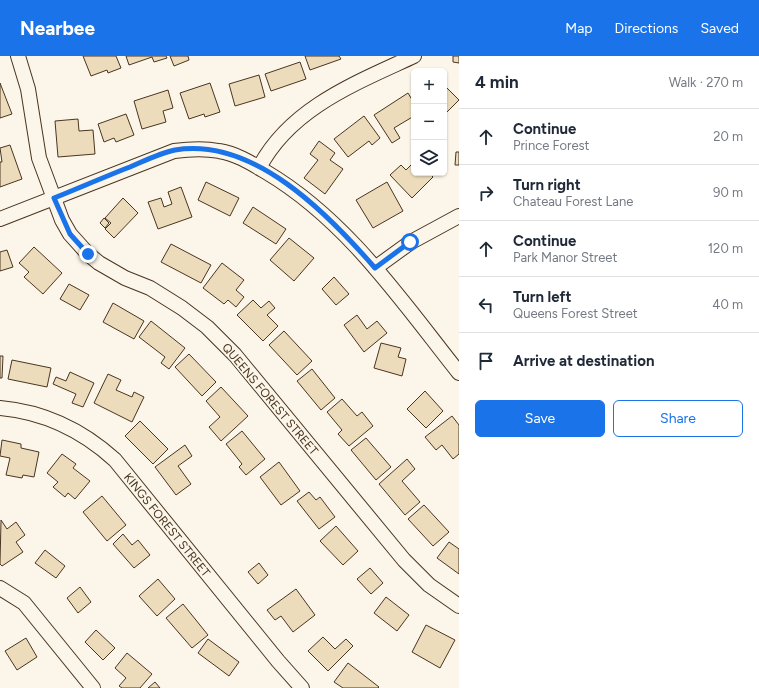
<!DOCTYPE html>
<meta charset="utf-8">
<style>
body{margin:0;font-family:Figtree,sans-serif;background:#f6f6f7;color:#1f2937}
.controls{position:absolute;right:12px;top:12px;display:grid;overflow:hidden;border-radius:6px;box-shadow:0 1px 3px #0004}
.controls button{width:36px;height:36px;display:grid;place-items:center;padding:0;border:0;border-bottom:1px solid #e0e1e3;background:#fff;color:#1f2937;font:20px sans-serif}
.stop{position:absolute;width:12px;height:12px;margin:-9px;border:3px solid #1a73e8;border-radius:50%;background:#fff}
.stop.end{background:#1a73e8;border-color:#fff;box-shadow:0 1px 4px #0008}
.list{margin:0;padding:0;list-style:none}
h2{display:flex;justify-content:space-between;align-items:center;height:52px;margin:0;padding:0 16px;font-size:17px}
h2 small{font-size:13px;font-weight:400;color:#747a83}
.list li{display:grid;grid-template-columns:26px 1fr auto;gap:12px;align-items:center;box-sizing:border-box;height:56px;padding:0 16px;border-top:1px solid #e0e1e3}
.list b{display:block;font-size:15px;white-space:nowrap}
.list p{margin:0;font-size:13px;white-space:nowrap;color:#747a83}
.list em{font-size:13px;font-style:normal;color:#747a83}
.actions{display:flex;gap:8px;padding:12px 16px}
.actions a{flex:1;padding:9px 0;border:1px solid #1a73e8;border-radius:6px;text-align:center;font-size:14px;color:#1a73e8}
.actions .main{background:#1a73e8;color:#fff}
.icon{flex:none;width:22px;height:22px;fill:none;stroke:currentColor;stroke-width:2;stroke-linecap:round;stroke-linejoin:round}
.map{position:relative;flex:none;width:459px;height:632px;overflow:hidden}
header{display:flex;align-items:center;gap:24px;box-sizing:border-box;height:56px;padding:0 20px;background:#1a73e8;color:#fff}
header strong{font-size:19px}
nav{display:flex;gap:22px;margin-inline-start:auto;font-size:14px}
main{display:flex}
aside{flex:1;background:#fff}
.map>svg:first-child{display:block}
</style>
<header>
<strong>Nearbee</strong>
<nav><a>Map</a><a>Directions</a><a>Saved</a></nav>
</header>
<main>
<div class="map">
<svg width="459" height="632" viewBox="0 0 459 632">
<rect width="100%" height="100%" fill="#fbf6e9"/>
<!-- building -->
<path fill="#ecdcbc" stroke="#4a3520" d="M83 0H116L121 12 108 17 107 14 91 20Z
M126 0H166L167 2 154 6 152 1 129 9Z
M170 0H188L189 4 174 10Z
M305 0H339L341 3 310 14Z
M453 0H459V7L453 6Z
M300 6 306 23 271 35 265 18Z
M259 19 265 41 235 50 229 28Z
M0 27 12 58 0 62Z
M210 27 220 56 205 61 204 58 189 63 180 37Z
M444 29 459 44 444 59Z
M168 34 173 52 163 55 166 66 142 73 134 45Z
M408 37 414 47V60L394 72 400 82 392 87 374 59Z
M126 58 134 79 116 86 114 82 104 86 98 68Z
M364 60 380 82 372 89 369 85 348 101 334 83Z
M78 63 79 75 93 74 95 98 58 101 55 65Z
M319 85 335 97 330 104 343 113 325 138 304 122 318 104 310 98Z
M10 89 22 123 0 131V106H2L0 92Z
M456 96H459V109H455Z
M414 106V117H429L433 121 412 142 390 119 401 109 406 114Z
M206 126 239 142 230 160 198 144Z
M387 126 403 155 373 172 356 144Z
M181 131 192 161 158 173 148 146 161 142 164 151 172 148 168 136Z
M123 142 138 157 114 182 105 173 111 167 105 162Z
M253 151 286 173 276 188 243 167Z
M104 162 109 167 105 172 100 167Z
M289 182 314 202 294 225 270 204Z
M171 188 211 209 201 227 161 206Z
M34 191 62 217 43 238 24 221 29 216 19 207Z
M7 194 13 211 0 215V196Z
M222 207 244 224 236 234 244 241 236 251 228 244 224 248 203 232Z
M334 221 349 238 336 249 322 233Z
M69 228 89 239 80 254 60 243Z
M253 244 261 252 269 245 275 252 267 259 278 270 263 285 237 259Z
M113 247 144 265 134 283 103 266Z
M357 259 367 273 377 265 387 277 364 296 344 269Z
M151 265 185 292 169 313 161 307 165 301 139 281Z
M284 275 312 305 297 319 269 289Z
M381 287 401 292 398 301 406 303 402 320 374 312Z
M189 298 216 326 202 340 175 311Z
M0 300H3L2 322H0Z
M12 304 51 312 47 331 8 323Z
M312 313 335 342 321 354 297 325Z
M70 316 94 327 83 351 72 347 76 338 53 328 56 321 66 325Z
M108 318 121 324 116 334 132 341 134 336 144 341 132 366 94 347Z
M221 331 248 360 221 385 209 371 220 361 206 345Z
M425 335 443 355 426 372 407 353Z
M342 343 357 360 362 356 373 370 349 390 338 378 342 374 327 356Z
M452 360 459 369V398L453 403 442 389 436 394 425 381Z
M140 365 168 393 153 408 125 380Z
M242 375 265 403 246 419 239 411 242 408 226 388Z
M366 382 391 411 376 424 351 394Z
M2 384 21 388V392L39 396 34 421 23 419 22 422 6 419 10 402 0 400Z
M185 389 192 400 178 410 191 428 176 439 155 411Z
M62 398 76 408 73 412 90 425 75 443 68 437 65 441 53 431 58 426 47 417Z
M407 403 415 413 402 425 420 446 405 459 379 428Z
M279 406 300 435 281 449 260 421Z
M309 436 316 444 320 441 335 461 319 473 297 445Z
M102 440 126 469 107 485 83 456Z
M424 449 449 476 433 490 408 463Z
M1 464 7 473 16 466 25 479 16 486 23 496 2 510 0 508Z
M336 470 358 495 343 509 320 485Z
M123 478 132 489 138 484 150 499 134 512 113 488Z
M449 486 459 493V518L437 502Z
M45 494 65 510 56 522 35 507Z
M259 507 268 519 258 528 248 516Z
M370 512 383 527 371 538 357 523Z
M158 523 175 543 157 560 139 540Z
M80 531 91 546 78 557 67 542Z
M296 533 315 559 293 576 281 560 275 564 267 554Z
M386 541 409 559 397 575 374 557Z
M183 548 208 579 192 592 166 562Z
M426 569 455 584 440 612 412 596Z
M96 574 115 592 103 604 85 586Z
M323 581 335 593 346 583 353 590 328 615 308 595Z
M26 582 37 601 17 614 5 595Z
M208 583 239 606 229 620 198 597Z
M127 597 152 618 140 632H122L119 630 126 622 115 612Z
M348 607 379 631 378 632H343L334 626Z
M155 626 160 632H148Z"/>
<g fill="none" stroke-linecap="round" stroke-linejoin="round">
<!-- minor casing -->
<g stroke="#4a3520" stroke-width="16">
<path id="minor" d="M18 0 28 33 39 102 62 164 70 178 88 198 99 207 125 222 150 232 182 252 207 271 235 299 404 504 429 529 459 550
M259 112C290 52 356 27 414 0
M0 163 174 95C189 93 204 92 219 95 237 98 251 107 266 116 347 164 401 244 459 317
M375 212 411 186 459 160
M0 352C45 356 82 374 115 404L278 605 302 632
M0 532 24 547 93 632"/>
</g>
<!-- minor -->
<use href="#minor" stroke="#fbf6e9" stroke-width="14"/>
</g>
<g fill="none" stroke-linecap="round" stroke-linejoin="round">
<!-- route -->
<path stroke="#1a73e8" stroke-width="5" d="M88 198 70 178 54 142C79 132 104 121 130 111 144 105 160 97 175 94 254 81 328 158 375 212L410 186"/>
</g>
<g text-anchor="middle" dominant-baseline="central" stroke-width="3" stroke-linejoin="round" paint-order="stroke">
<!-- street labels -->
<g font-size="12" fill="#4a3520" stroke="#fbf6e9">
<text transform="translate(270 343) rotate(50)">QUEENS FOREST STREET</text>
<text transform="translate(167 469) rotate(51)">KINGS FOREST STREET</text>
</g>
</g>
</svg>
<div class="controls">
<button>+</button>
<button>−</button>
<button><svg class="icon" aria-label="layers" viewBox="0 0 24 24"><path d="M12 4l9 5-9 5-9-5zM3 14l9 5 9-5"/></svg></button>
</div>
<div class="stop" style="left:410px;top:186px"></div>
<div class="stop end" style="left:88px;top:198px"></div>
</div>
<aside>
<h2>4 min<small>Walk · 270 m</small></h2>
<ul class="list">
<li><svg class="icon" aria-label="ahead" viewBox="0 0 24 24"><path d="M12 20V5M6 11l6-6 6 6"/></svg><div><b>Continue</b><p>Prince Forest</p></div><em>20 m</em></li>
<li><svg class="icon" aria-label="right" viewBox="0 0 24 24"><path d="M7 20v-9h11M14 6l5 5-5 5"/></svg><div><b>Turn right</b><p>Chateau Forest Lane</p></div><em>90 m</em></li>
<li><svg class="icon" aria-label="ahead" viewBox="0 0 24 24"><path d="M12 20V5M6 11l6-6 6 6"/></svg><div><b>Continue</b><p>Park Manor Street</p></div><em>120 m</em></li>
<li><svg class="icon" aria-label="left" viewBox="0 0 24 24"><path d="M17 20v-9H6M10 6l-5 5 5 5"/></svg><div><b>Turn left</b><p>Queens Forest Street</p></div><em>40 m</em></li>
<li><svg class="icon" aria-label="arrive" viewBox="0 0 24 24"><path d="M6 21V4h12l-3 4 3 4H6"/></svg><div><b>Arrive at destination</b></div></li>
</ul>
<div class="actions"><a class="main">Save</a><a>Share</a></div>
</aside>
</main>
